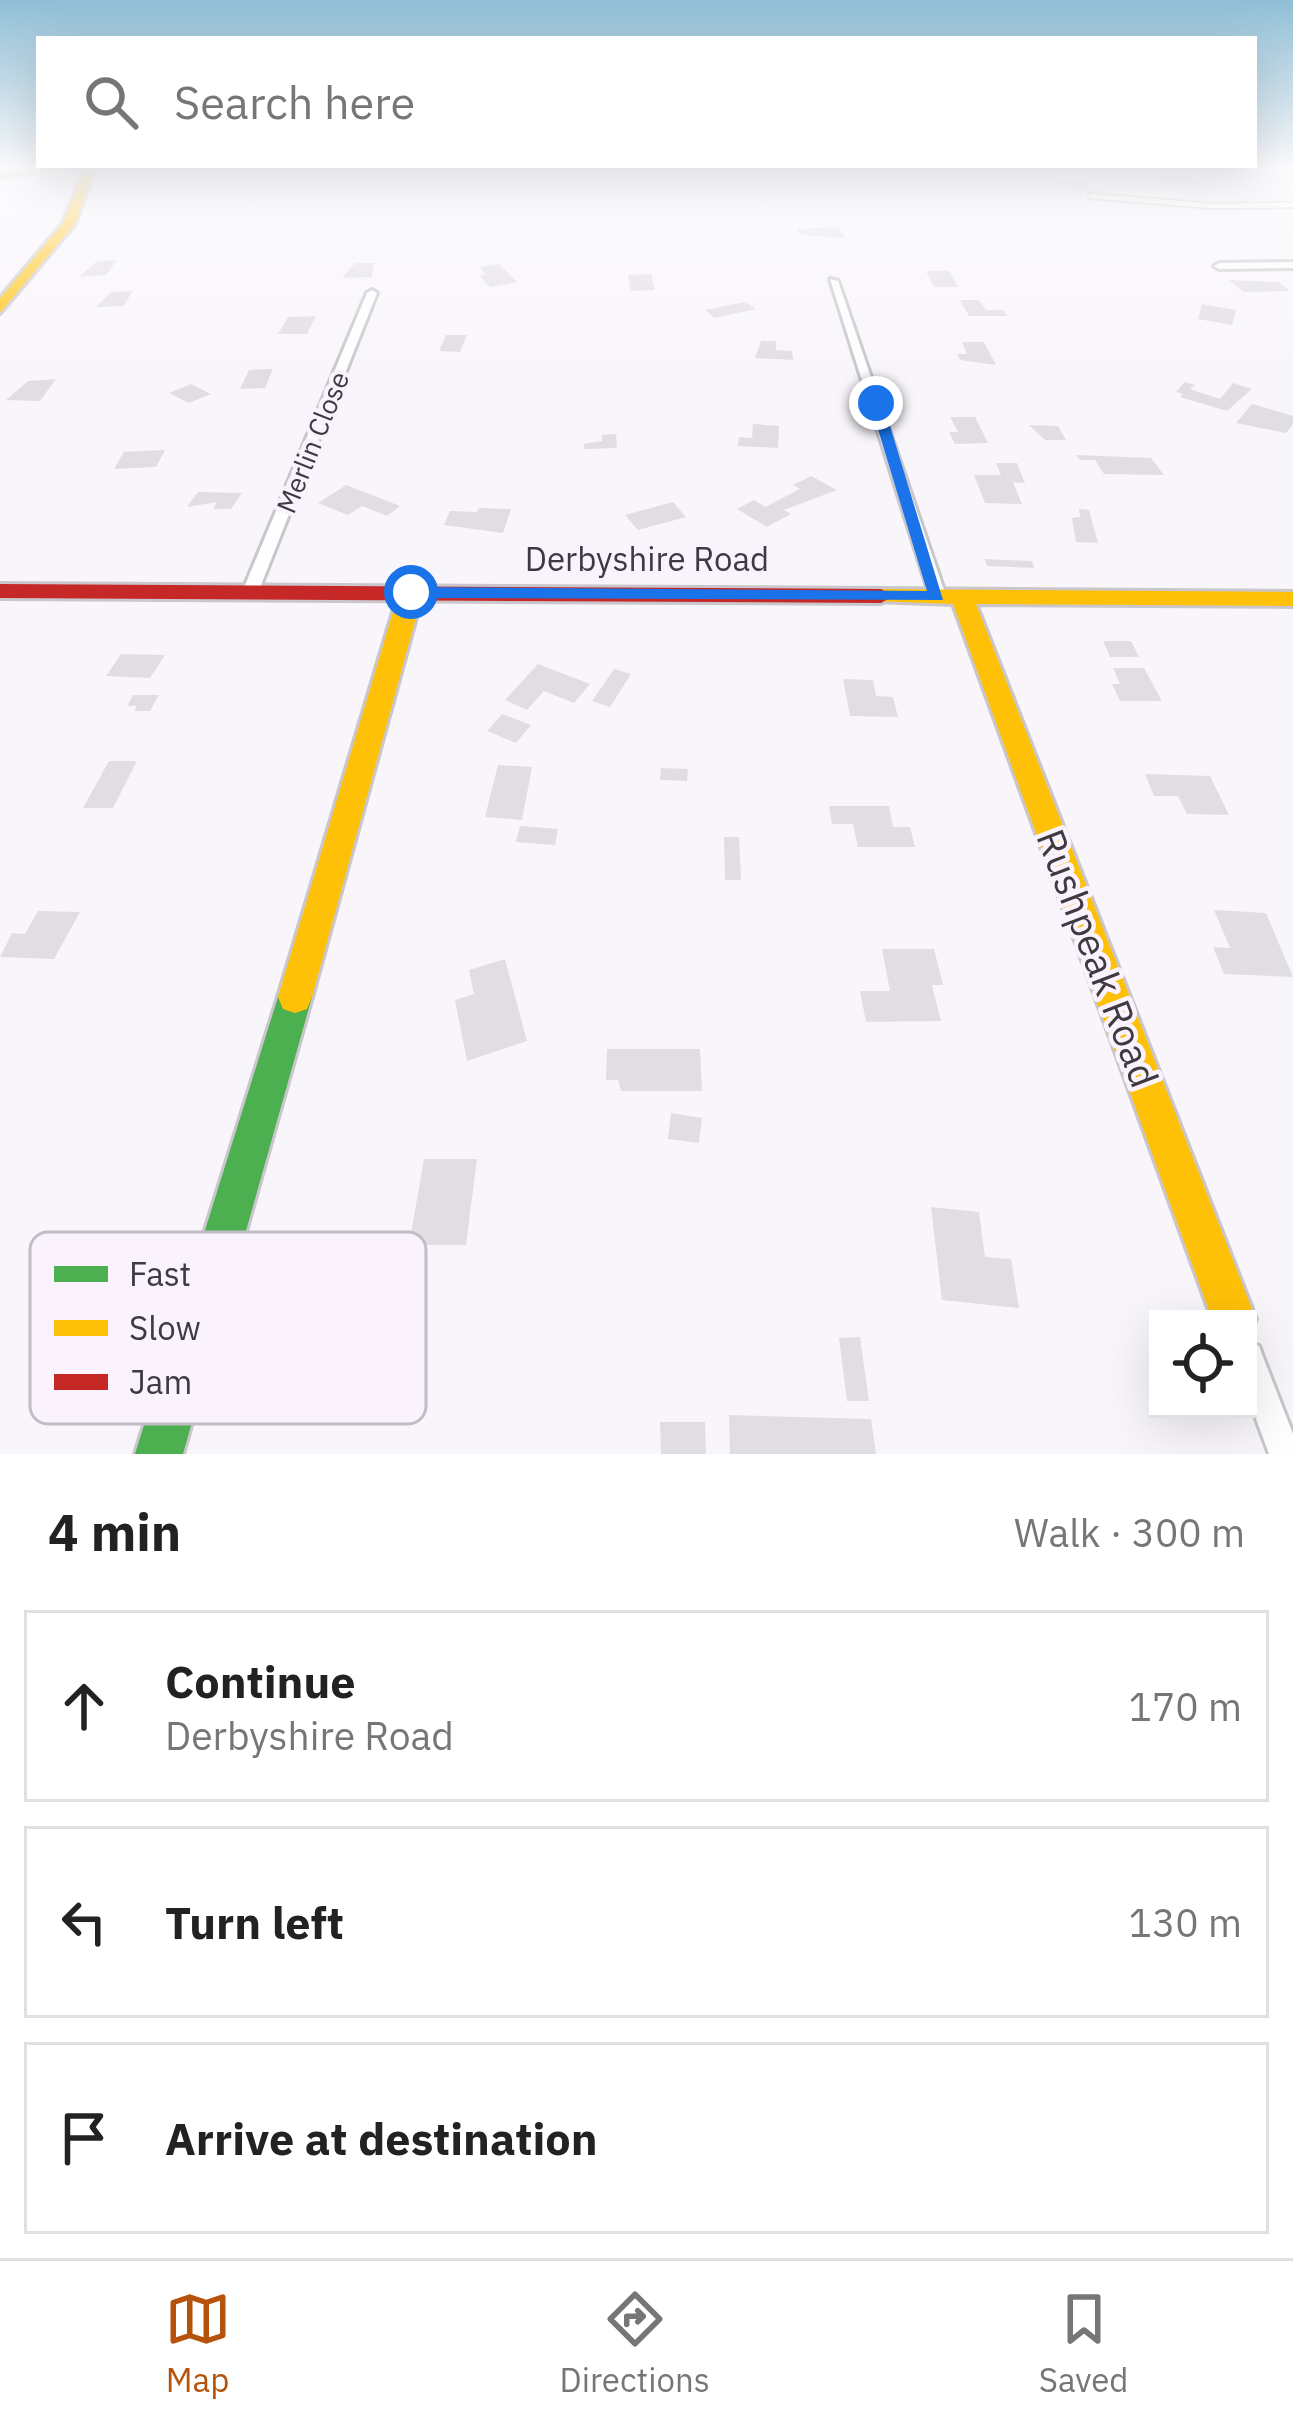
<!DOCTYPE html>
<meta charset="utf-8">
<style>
body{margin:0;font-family:"IBM Plex Sans",sans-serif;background:#f2f2f2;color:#222}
.controls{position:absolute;right:36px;bottom:36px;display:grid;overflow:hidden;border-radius:0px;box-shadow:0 12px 48px #0002}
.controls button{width:108px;height:108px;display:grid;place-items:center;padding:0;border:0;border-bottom:3px solid #e0e0e0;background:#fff;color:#222;font:60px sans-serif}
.stop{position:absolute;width:36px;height:36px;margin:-27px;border:9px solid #1a73e8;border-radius:50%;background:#fff}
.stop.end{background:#1a73e8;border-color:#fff;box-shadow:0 3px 12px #0008}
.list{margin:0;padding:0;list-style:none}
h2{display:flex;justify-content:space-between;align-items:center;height:156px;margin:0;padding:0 48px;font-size:51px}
h2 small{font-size:39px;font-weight:400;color:#767676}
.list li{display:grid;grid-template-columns:78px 1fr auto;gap:36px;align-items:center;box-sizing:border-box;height:192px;margin:0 24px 24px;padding:0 24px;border:3px solid #e0e0e0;border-radius:0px}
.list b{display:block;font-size:45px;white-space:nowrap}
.list p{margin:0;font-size:39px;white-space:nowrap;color:#767676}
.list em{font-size:39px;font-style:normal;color:#767676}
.icon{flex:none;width:66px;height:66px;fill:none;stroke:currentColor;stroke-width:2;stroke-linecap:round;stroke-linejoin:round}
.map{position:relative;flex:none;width:1293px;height:1454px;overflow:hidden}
.search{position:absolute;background:#fff;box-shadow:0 12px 48px #0002;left:36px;right:36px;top:36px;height:132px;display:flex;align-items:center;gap:30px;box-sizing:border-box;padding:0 42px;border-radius:0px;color:#767676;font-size:45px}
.sheet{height:804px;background:#fff}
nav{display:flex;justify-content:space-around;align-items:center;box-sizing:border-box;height:168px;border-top:3px solid #e0e0e0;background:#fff;font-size:33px;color:#767676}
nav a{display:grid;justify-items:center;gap:6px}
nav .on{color:#b45309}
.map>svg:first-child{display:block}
</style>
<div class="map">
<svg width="1293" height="1454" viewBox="0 0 1293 1454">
<rect width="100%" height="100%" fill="#f9f6fb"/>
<!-- building -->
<path fill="#e1dee3" d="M1146 170H1182L1205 186 1168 187Z
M1054 180 1082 181 1106 194 1071 192Z
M838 227 846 238 801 235 797 229Z
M117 260 106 275 79 277 97 261Z
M355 263H374L372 277 342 278Z
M499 264 517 282 490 287 480 276 486 274 479 267Z
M926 271H949L958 287H934Z
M651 274 655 290 631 291 628 275Z
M1229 280 1278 282 1290 291 1244 292Z
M133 291 123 306 96 307 111 292Z
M960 300H979L986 310H1003L1007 316H969Z
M745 302 756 309 715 318 705 310Z
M1202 304 1236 310 1232 325 1198 319Z
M316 316 307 334H278L288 317Z
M446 335H467L460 352 439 351Z
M761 341H776V350L792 351 793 360 755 358Z
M962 342H984L996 365 960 360 957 354H967Z
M273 369 265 388 240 389 249 370Z
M56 379 40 401 6 400 28 381Z
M1185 382 1195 385 1190 389 1220 399 1233 383 1252 389 1227 411 1180 397 1183 394 1176 392Z
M191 384 211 394 189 403 169 393Z
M1252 404 1293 416V424L1286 433 1236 423Z
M950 417H975L988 443 955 444 949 432H958Z
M753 424 779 426 778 448 738 446 739 437 752 438Z
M1029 425 1058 426 1066 440H1045Z
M616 434 617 448 584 449V444L602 441V435Z
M165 450 156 467 114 469 124 452Z
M1076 455 1151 458 1164 475 1104 474 1095 460H1080Z
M996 463H1017L1025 483 1013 482 1022 504 985 503 974 475H1001Z
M811 476 837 490 784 510 791 514 767 527 737 509 754 500 765 507 800 489 793 485Z
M346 485 400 506 387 516 362 506 348 515 318 503Z
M198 492 242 493 231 509H213L217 502 187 507Z
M673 502 686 517 638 530 625 515Z
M479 508 511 509 503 533 444 525 450 511 477 512Z
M1079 509 1089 510 1098 543 1076 542 1072 518 1080 517Z
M985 559 1032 561 1034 568 987 566Z
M1103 641H1131L1139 657H1110Z
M121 654 165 655 150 678 106 676Z
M538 664 590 684 574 703 544 691 527 710 505 700Z
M1113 668H1144L1162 701H1120L1112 684H1120Z
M614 669 631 674 610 707 592 701Z
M843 679 873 680 876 696 893 697 898 717 850 716Z
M133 695H159L150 711H134L137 706H127Z
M502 714 531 725 516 743 487 731Z
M109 761H137L113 808H83Z
M498 765 532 767 522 820 485 817Z
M661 768 688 769 687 781 660 780Z
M1145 774 1210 776 1229 815 1187 814 1178 796H1154Z
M829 806H889L893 827H910L915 847H858L853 824H832Z
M520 826 558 829 555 845 516 842Z
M724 837H739L741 880H725Z
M1214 910 1266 913 1293 977 1224 974 1213 947 1230 948Z
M38 911 80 912 54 959 0 957 12 933 25 934Z
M882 949H934L943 985H932L941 1021 866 1022 860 991H890Z
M505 959 527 1041 467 1061 455 1000 474 994 469 970Z
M607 1049H700L702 1091H621L618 1080H606Z
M671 1113 702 1118 699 1143 668 1139Z
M424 1159H477L466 1245H409Z
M931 1207 979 1212 985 1257 1011 1259 1019 1308 942 1300Z
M860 1337 869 1401H847L839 1338Z
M729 1415 871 1419 876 1454H730Z
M660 1422H705L706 1454H661Z"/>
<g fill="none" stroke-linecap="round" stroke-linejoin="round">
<!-- lane casing -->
<g stroke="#cac7cc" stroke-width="8">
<path id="lane" d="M1091 196 1213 206 1293 205"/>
</g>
<!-- street casing -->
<g stroke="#cac7cc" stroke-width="6">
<path id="street" d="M1293 262V268L1219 269 1214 266 1219 263Z
M830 279 838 281 946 596 943 599 938 601 930 596Z
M372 290 377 293 259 590 256 593H246L243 590 367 293Z
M1248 1342 1259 1346 1263 1357 1293 1434V1454H1269L1248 1397Z"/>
</g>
<!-- fast casing -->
<g stroke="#cac7cc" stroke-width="6">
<path id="fast" d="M28 169H55L0 179V173Z
M295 981 307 985 312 997 183 1454H135L278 997 283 985Z"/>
</g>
<!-- slow casing -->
<g stroke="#cac7cc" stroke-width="6">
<path id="slow" d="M84 169H95L75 224 0 313V298L63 223Z
M411 585 423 592 312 997 307 1009 295 1013 283 1009 278 997 399 592Z
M881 589 1293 592V606L976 604 1256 1319 1249 1334 1248 1319H1212L953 604 873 601 869 596Z"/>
</g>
<!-- jam casing -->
<g stroke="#cac7cc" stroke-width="6">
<path id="jam" d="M0 584 881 589 893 596 881 603 0 598Z"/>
</g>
<!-- lane -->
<use href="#lane" stroke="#fefefe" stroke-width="4.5"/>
<!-- street -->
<use href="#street" fill="#fefefe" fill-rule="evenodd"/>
<!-- fast -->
<use href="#fast" fill="#4caf50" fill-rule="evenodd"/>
<!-- slow -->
<use href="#slow" fill="#ffc107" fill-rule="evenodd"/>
<!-- jam -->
<use href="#jam" fill="#c62828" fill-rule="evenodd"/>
</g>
<!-- sky -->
<linearGradient id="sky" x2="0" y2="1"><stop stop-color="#90bed6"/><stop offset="0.45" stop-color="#fcfbfd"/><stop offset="1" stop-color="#fcfbfd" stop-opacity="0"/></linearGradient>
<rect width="1293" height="372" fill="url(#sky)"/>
<!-- route -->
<path fill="#1a73e8" d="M876 399 883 403 943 600 411 598 402 592 411 587 927 591 870 403Z"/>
<g text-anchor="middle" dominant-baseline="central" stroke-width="9" stroke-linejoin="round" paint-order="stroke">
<!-- far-street labels -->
<g font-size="27" fill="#3e3a40" stroke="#faf3fe">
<text transform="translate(312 442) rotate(-68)">Merlin Close</text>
</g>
<!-- street labels -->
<g font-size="33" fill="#3e3a40" stroke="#faf3fe">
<text x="647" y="558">Derbyshire Road</text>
</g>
<!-- near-street labels -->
<g font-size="39" fill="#3e3a40" stroke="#faf3fe">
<text transform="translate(1098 958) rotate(69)">Rushpeak Road</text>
</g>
</g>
<!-- legend -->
<rect x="30" y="1232" width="396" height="192" rx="18" fill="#faf3fe" stroke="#c2bcc5" stroke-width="3"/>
<rect x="54" y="1266" width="54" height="16" fill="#4caf50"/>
<rect x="54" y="1320" width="54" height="16" fill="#ffc107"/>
<rect x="54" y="1374" width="54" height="16" fill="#c62828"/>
<g font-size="33" fill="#3e3a40">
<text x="129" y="1286">Fast</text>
<text x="129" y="1340">Slow</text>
<text x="129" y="1394">Jam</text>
</g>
</svg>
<div class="controls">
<button><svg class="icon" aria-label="locate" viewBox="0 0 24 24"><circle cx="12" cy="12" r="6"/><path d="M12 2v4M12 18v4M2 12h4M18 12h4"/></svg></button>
</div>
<div class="stop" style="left:411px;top:592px"></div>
<div class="stop end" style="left:876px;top:403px"></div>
<div class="search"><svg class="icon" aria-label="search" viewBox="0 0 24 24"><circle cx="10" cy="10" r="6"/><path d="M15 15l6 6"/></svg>Search here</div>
</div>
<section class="sheet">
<h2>4 min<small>Walk · 300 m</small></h2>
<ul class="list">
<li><svg class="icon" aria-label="ahead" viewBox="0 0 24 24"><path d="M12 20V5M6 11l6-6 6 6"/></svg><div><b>Continue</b><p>Derbyshire Road</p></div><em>170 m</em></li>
<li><svg class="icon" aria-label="left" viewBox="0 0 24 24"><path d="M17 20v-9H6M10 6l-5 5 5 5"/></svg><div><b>Turn left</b></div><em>130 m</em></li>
<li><svg class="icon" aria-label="arrive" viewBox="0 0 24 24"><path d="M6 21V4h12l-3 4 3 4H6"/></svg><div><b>Arrive at destination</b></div></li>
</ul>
</section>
<nav>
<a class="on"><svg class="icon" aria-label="map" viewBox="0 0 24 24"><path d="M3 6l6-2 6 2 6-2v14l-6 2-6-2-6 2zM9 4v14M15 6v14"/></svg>Map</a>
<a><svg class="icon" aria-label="directions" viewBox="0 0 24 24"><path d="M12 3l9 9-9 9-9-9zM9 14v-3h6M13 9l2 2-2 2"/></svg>Directions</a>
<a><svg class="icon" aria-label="saved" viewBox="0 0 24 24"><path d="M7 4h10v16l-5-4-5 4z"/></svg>Saved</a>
</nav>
